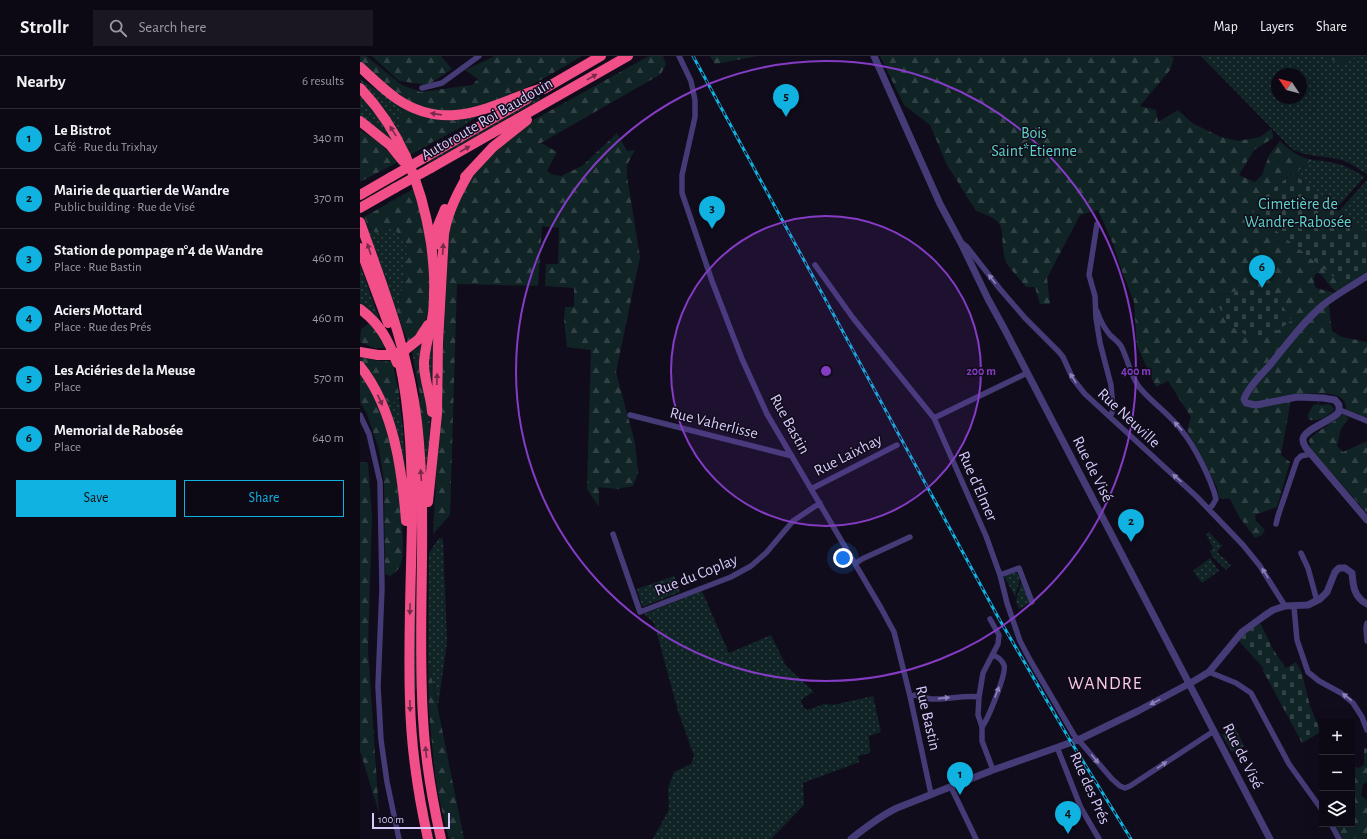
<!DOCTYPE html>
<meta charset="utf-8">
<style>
body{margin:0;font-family:"Alegreya Sans",sans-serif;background:#1b1722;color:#f1f3f6}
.controls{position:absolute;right:12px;bottom:12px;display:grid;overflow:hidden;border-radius:0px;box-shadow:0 4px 16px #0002}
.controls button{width:36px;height:36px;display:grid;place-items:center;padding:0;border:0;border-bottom:1px solid #2d2a34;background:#0d0914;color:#f1f3f6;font:20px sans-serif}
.compass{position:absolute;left:911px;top:12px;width:36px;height:36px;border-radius:50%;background:#0d0914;box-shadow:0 4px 16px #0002;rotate:305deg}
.scale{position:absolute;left:12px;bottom:10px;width:78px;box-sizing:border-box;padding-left:4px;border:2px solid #d6cafb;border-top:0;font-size:11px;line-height:14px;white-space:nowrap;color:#d6cafb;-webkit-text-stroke:3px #110c1b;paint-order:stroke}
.you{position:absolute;left:483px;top:502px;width:14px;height:14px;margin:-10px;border:3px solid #fff;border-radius:50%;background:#1a73e8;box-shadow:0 0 0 6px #1a73e833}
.badge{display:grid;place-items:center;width:26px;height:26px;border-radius:50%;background:#10b2e1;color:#111;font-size:13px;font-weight:700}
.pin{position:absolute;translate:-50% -33px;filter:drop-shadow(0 1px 2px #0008)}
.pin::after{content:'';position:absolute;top:21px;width:14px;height:12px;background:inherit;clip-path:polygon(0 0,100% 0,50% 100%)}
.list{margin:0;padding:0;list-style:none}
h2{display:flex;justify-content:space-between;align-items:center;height:52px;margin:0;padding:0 16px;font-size:17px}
h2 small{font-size:13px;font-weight:400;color:#9a9aa0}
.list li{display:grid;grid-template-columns:26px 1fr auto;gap:12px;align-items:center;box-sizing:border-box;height:60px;padding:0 16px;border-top:1px solid #2d2a34}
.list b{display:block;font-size:15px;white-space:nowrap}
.list p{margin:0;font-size:13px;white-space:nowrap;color:#9a9aa0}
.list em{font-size:13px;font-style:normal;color:#9a9aa0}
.actions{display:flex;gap:8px;padding:12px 16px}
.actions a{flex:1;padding:9px 0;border:1px solid #10b2e1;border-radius:0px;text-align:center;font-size:14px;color:#10b2e1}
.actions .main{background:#10b2e1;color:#111}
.icon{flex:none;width:22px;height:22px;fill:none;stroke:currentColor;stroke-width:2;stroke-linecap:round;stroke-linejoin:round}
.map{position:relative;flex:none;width:1007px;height:783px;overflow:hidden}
header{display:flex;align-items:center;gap:24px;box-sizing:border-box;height:56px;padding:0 20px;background:#0d0914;border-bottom:1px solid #2d2a34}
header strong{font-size:19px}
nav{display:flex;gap:22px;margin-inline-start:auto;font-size:14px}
.search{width:280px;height:36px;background:#1b1722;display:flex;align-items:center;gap:10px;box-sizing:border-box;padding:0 14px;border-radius:0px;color:#9a9aa0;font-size:15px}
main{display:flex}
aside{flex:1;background:#0d0914}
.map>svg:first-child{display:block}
</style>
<header>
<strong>Strollr</strong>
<div class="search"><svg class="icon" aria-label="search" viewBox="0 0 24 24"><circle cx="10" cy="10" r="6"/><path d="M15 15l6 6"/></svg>Search here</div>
<nav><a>Map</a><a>Layers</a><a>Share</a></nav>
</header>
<main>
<aside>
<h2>Nearby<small>6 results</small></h2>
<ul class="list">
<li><span class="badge">1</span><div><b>Le Bistrot</b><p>Café · Rue du Trixhay</p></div><em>340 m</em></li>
<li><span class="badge">2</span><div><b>Mairie de quartier de Wandre</b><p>Public building · Rue de Visé</p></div><em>370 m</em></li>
<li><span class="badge">3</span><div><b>Station de pompage n°4 de Wandre</b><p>Place · Rue Bastin</p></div><em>460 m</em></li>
<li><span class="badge">4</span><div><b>Aciers Mottard</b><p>Place · Rue des Prés</p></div><em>460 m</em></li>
<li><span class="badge">5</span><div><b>Les Aciéries de la Meuse</b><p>Place</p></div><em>570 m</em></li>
<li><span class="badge">6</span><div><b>Memorial de Rabosée</b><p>Place</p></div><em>640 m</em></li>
</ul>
<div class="actions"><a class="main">Save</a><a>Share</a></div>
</aside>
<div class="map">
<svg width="1007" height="783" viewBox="0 0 1007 783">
<defs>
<pattern id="grass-dots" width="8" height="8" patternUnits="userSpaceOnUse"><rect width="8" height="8" fill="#102325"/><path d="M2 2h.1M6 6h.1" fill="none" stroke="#324246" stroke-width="1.8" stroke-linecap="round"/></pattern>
<pattern id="forest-firs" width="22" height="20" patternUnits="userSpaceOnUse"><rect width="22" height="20" fill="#102325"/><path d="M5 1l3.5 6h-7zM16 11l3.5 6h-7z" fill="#324246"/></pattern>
<pattern id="cemetery-stones" width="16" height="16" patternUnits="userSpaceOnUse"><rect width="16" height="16" fill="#102325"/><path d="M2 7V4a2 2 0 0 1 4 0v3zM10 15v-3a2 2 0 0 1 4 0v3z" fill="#324246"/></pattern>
</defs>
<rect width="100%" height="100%" fill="#110c1b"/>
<!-- grass -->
<path fill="url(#grass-dots)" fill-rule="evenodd" d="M841 0H962L995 2 993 0H1007V118C999 113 991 107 982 104 965 99 948 102 932 93ZM917 18H941V42H917Z
M0 23 19 35 119 59 105 69 48 100 14 42 0 25Z
M0 36 13 52 31 81 32 85 0 63Z
M179 41 181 43 69 107 68 104Z
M952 104C975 106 985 108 1004 121L976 153 934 118Z
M1007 124V178L979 155Z
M4 161 10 172 16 177 28 172H34L47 191 48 198 44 226 37 257Z
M0 208 22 271 0 250Z
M76 254 73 341 67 315Z
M62 288 70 364 69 392 66 421 59 343 60 339 52 296Z
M0 299 16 305H32C42 351 46 393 46 439L3 308 0 304Z
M58 430 57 632 53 637Z
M849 476 862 490 857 496 871 509 866 514 852 500 850 495 853 492 846 478Z
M79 482 83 483 87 586 78 650 68 603 69 497Z
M850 502 859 515 842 527 833 515Z
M656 515 660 523 655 541 644 520Z
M314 520 320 536 282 551 277 533Z
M661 526 670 546 659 553 656 545Z
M342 535 369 597 411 579 426 610 454 636 446 640 441 644 443 651 447 654 464 648 473 649 513 640 521 676 509 680 510 697 498 700 499 706 443 727 444 749 411 783H293L309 753 308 733 314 716 331 708 334 700 318 655 294 567 284 558Z
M875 671 884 690 872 696 862 679Z"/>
<!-- forest -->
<path fill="url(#forest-firs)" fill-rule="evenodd" d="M0 0H6L42 29 61 36 112 29 118 23 105 14 135 0H222C170 30 103 77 42 42 29 34 13 18 0 8Z
M12 0H81L92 13 68 29 39 25Z
M289 0H303L306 8 301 18 181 87 197 96 187 115 191 118 201 120 222 110 257 77 267 95 275 94 267 109V120L280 201 256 316 275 387 278 417 273 430 257 433 239 431V451L227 433 231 294 207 291 204 263 205 251H214V232L185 230 186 208H198L199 172 182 170 178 230 97 228 90 459 73 478 89 177 91 165 103 133 122 106 168 67Z
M350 0H398L355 8Z
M520 0H810L814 2 810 14 780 50 796 54 798 66 818 54 832 67 861 81 878 85 900 81 911 73 913 78V82L894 94 879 119 895 126 902 119 909 99 920 85C930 95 939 101 952 104L934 118 923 124 892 155 985 230 977 236C969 231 966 223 959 217L955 218C953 224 954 227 956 232L975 237 966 245 969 250 972 275 982 281 1007 286V359L1006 362 986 353C986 338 971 338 959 337V349L969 348 973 351 974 354C968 360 957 367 948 363V359L953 349 958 348V337L930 339V349L921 399 930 406 917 451 895 459 896 465 905 474 902 479 895 482 880 462 870 443 859 442 857 431 827 374 831 361 808 325 796 331 777 290 774 246 763 218 753 188 738 154 720 159 687 222 690 248H680L675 231H666C661 224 647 211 645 203 638 173 652 167 616 155L587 109 570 69 544 49ZM905 225 931 264 876 273 867 267 854 241 889 232Z
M962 0H993L995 2 981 7Z
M41 50 90 63 105 69 51 97 39 70Z
M0 74 18 85 38 106 0 126Z
M53 133C65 162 79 239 64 268 61 276 54 281 48 287L37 257 44 226 47 191 34 172H28L16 177 10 172 4 161Z
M11 266 26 287 24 292H14L0 286 1 273Z
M3 301 33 310 39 337 36 346H29L22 342 3 308Z
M57 305 61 307 69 353V392L64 388 59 343 60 339 54 307Z
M0 319C10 332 18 346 23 362 26 369 28 377 30 385 35 405 50 498 39 512 37 515 33 518 30 520L25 518 24 425 19 393 6 356 0 346Z
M983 358 989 362 981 373 977 390 983 396 1007 385V457L951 393 949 384C954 376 974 367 983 358Z
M0 406 8 407 12 459 8 594 19 757 0 695Z
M68 603 104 783H89L79 742 75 719 69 656Z
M992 680 994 690 993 705 994 710 998 712 1004 709V691L1007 693V726L1003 728 1001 740 1007 744V783H982L975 769 977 768H992Z"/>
<!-- cemetery -->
<path fill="url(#cemetery-stones)" d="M934 118 1007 178V215L985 230 892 155C905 140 916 128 934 118Z
M890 225H905L932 264 917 275 902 281 886 279 867 267 854 241 889 232Z
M900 567 914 595 926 612 936 606 942 617 950 650 961 676 942 687 907 622 902 614 904 613 879 585 882 580Z"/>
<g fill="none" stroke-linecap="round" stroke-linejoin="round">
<!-- minor -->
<path stroke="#453b77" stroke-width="5.5" d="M319 0 331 25 335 44V61L322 119V137L352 225 382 303 407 358 521 552 534 576 550 640 571 738
M62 32 82 27 119 0
M737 168 729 219 735 240 736 262 740 287 751 329 753 354 750 361
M602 187 607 191 640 233 665 262 699 296 703 301 713 323 725 338 837 441 883 489 900 510 925 550
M455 209 493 262 574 362 626 480 640 519 647 547 660 585 670 604 714 679 722 688 752 723 760 730 765 732 770 730 854 675
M737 255C740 264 744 272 750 279 754 283 758 285 761 290 768 303 770 319 779 331 792 347 810 358 822 375 834 389 852 425 856 443L852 450 849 452
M980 354 1007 365
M0 359 9 378 20 426 22 532 18 630 21 684 27 726 39 783
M270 359 432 400
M574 362 667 317
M451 433 537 389
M916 468 918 460 937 404 941 400 951 398
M253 478 280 556 371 521 391 510 406 497 433 465 460 447
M941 497 948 512 957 545
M495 508 502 503 550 481
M640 519 659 512 672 546
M934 551 937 584 948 616 959 625 981 637 993 647 1002 661 1007 674
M630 563 639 579 638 588 623 617 619 641 618 659 622 671V685L633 714
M1007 567 1006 572 1007 585
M849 616 876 627 891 637 929 708 962 754
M550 640C558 637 564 642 571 643 587 644 603 639 619 641
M622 671C628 663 647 617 644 609 642 604 637 600 632 599
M697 691 721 752 739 783
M591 731 616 783
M971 768 979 783"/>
<!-- tertiary -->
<path stroke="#453b77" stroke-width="7" d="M514 0 580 148 601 187 628 243 645 274 910 783
M1007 220C992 230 977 238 963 249 943 266 926 289 910 309 901 319 889 330 884 343L886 347 896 349 937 341 963 342 975 344 979 349V356C972 365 942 374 943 384 943 390 948 394 951 398L1007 464
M491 783C506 771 520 760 537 752L633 714 718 684 778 655 834 625 849 616 882 576 904 560 913 554 925 550 948 549 960 543 967 536 975 516 979 512H985L992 517C993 530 994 541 1007 548"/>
<!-- motorway -->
<path stroke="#f24e88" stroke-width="10" d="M0 11C12 22 24 34 37 43 80 72 117 57 160 40 169 36 179 33 189 30
M0 32C40 74 62 130 71 187 73 203 75 220 74 236 74 245 74 254 72 263 70 278 64 293 64 308 64 324 71 340 72 356
M184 33 241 0
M0 65 30 89 43 105
M66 101 167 43
M71 112 268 0
M105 121 133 91 167 64
M0 139 31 121
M0 152 35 132
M0 166C23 231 49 297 57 366 68 464 57 563 63 662 65 702 72 743 81 783
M75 189 77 172 85 153
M0 192 28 267
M0 253C20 268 28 283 37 307
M45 294 59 283 68 269
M0 296 18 299
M39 303C51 357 52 411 52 466 51 526 48 585 50 645 51 691 58 738 68 783
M0 310C34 353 42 413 46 465
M68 446 77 358 78 287 84 178C88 155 98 136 109 117"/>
<!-- rail casing -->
<g stroke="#10b2e1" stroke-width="3">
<path id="rail" d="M333 0 638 561 711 686 771 783"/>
</g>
<!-- rail -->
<use href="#rail" stroke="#110c1b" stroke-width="1.5" stroke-dasharray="4.5" stroke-linecap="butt"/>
<!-- motorway-bridge -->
<path stroke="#f24e88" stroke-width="10" d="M31 121 66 101
M35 132 71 112
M18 299H32L45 294"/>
</g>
<!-- one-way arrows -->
<defs><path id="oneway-solid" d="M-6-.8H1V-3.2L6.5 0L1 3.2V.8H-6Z"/></defs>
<g fill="#762a4c">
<use href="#oneway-solid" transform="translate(232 21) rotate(-29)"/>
<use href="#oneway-solid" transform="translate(76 58) rotate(-172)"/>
<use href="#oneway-solid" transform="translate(33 75) rotate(-122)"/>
<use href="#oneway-solid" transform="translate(105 93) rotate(-30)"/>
<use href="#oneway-solid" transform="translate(9 193) rotate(-108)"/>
<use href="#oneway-solid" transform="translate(83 193) rotate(-86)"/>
<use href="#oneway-solid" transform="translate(77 323) rotate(-89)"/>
<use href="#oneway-solid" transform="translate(20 344) rotate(65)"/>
<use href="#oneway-solid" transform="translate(61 419) rotate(-94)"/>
<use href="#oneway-solid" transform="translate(50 553) rotate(91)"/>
<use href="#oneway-solid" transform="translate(50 650) rotate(88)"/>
<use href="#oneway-solid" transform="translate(66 696) rotate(-96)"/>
</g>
<g fill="#8e82b9">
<use href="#oneway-solid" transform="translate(632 223) rotate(-128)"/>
<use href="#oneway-solid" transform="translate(713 322) rotate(-122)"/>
<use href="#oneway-solid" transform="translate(818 370) rotate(-132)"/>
<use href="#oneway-solid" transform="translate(817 422) rotate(-139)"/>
<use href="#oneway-solid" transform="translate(905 517) rotate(-122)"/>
<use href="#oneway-solid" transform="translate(637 636) rotate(-69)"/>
<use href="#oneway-solid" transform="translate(987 641) rotate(-142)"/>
<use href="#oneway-solid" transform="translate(584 642) rotate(-6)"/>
<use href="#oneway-solid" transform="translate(795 646) rotate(152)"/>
<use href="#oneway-solid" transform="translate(735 703) rotate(51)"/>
<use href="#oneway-solid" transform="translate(802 709) rotate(-34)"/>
</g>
<!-- distance rings -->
<circle cx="466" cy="315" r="155" fill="#843cc5" fill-opacity=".12"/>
<g fill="none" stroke="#843cc5" stroke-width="2">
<circle cx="466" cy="315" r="155"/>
<circle cx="466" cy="315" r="310"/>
</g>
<g text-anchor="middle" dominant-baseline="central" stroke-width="3" stroke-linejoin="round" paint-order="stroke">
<!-- street labels -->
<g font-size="16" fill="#d6cafb" stroke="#110c1b">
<text transform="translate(127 63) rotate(-30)">Autoroute Roi Baudouin</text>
<text transform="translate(769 362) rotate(43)">Rue Neuville</text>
<text transform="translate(354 367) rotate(14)">Rue Vaherlisse</text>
<text transform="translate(430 368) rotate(61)">Rue Bastin</text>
<text transform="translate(488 399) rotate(-27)">Rue Laixhay</text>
<text transform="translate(733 413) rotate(63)">Rue de Visé</text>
<text transform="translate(618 430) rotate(66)">Rue d'Elmer</text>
<text transform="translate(336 519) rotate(-22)">Rue du Coplay</text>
<text transform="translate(568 662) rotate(77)">Rue Bastin</text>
<text transform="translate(883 700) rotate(63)">Rue de Visé</text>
<text transform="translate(730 732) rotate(66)">Rue des Prés</text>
</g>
<!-- park labels -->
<g font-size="16" fill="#5dd5c6" stroke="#110c1b">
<text x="674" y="77">Bois<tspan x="674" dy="18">Saint*Etienne</tspan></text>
<text x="938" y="148">Cimetière de<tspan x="938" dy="18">Wandre-Rabosée</tspan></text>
</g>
<!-- quarter labels -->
<g font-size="18" letter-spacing="1" fill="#fbcce4" stroke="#110c1b">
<text x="745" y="628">WANDRE</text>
</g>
</g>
<circle cx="466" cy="315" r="6" fill="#843cc5" stroke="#110c1b" stroke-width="2"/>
<g font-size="12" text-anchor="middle" font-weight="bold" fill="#843cc5" stroke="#110c1b" stroke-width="3" stroke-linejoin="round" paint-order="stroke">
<text x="621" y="319">200 m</text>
<text x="776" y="319">400 m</text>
</g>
</svg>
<div class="controls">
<button>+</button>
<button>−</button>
<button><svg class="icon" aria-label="layers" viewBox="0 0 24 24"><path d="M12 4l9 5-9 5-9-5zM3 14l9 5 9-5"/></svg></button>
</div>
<svg class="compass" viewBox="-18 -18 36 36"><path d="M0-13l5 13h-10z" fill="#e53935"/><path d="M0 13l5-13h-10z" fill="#9a9aa0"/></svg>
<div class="scale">100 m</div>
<div class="you"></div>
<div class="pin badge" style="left:600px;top:739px">1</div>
<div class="pin badge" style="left:771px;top:486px">2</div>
<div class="pin badge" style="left:352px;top:173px">3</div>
<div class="pin badge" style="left:708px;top:778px">4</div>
<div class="pin badge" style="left:426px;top:61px">5</div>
<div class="pin badge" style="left:902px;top:232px">6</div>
</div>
</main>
